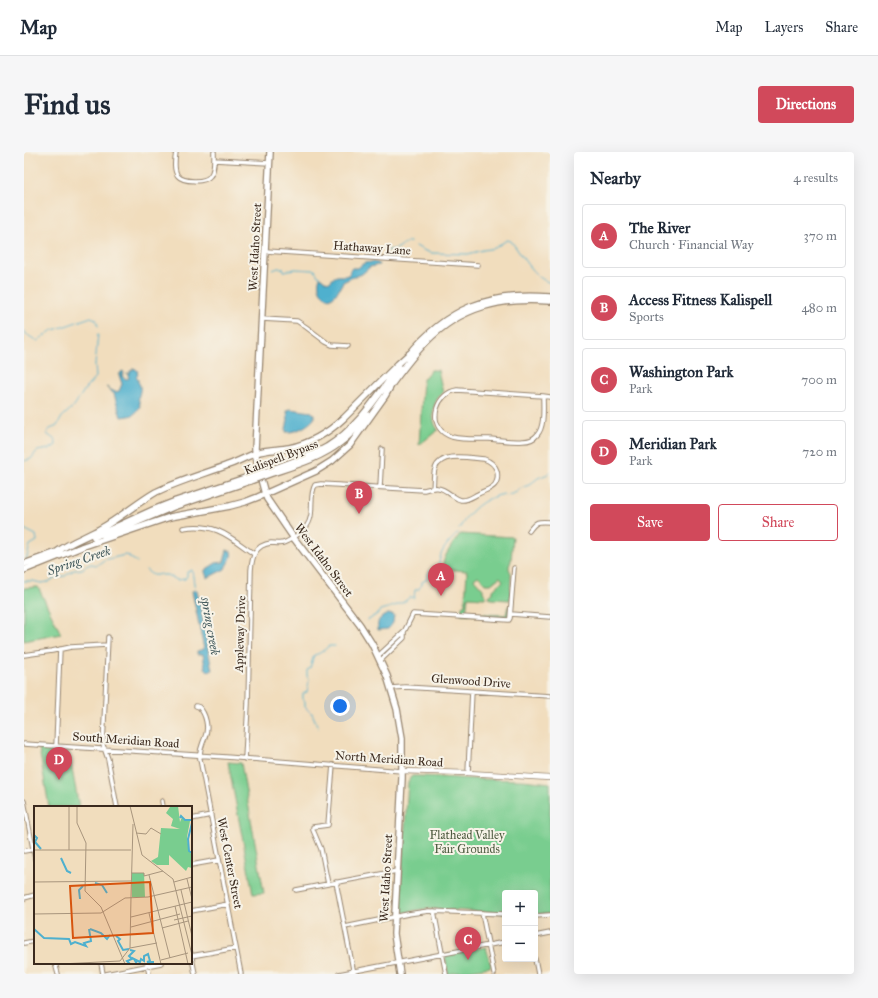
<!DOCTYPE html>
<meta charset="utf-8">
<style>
body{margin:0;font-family:"IM FELL Great Primer",serif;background:#f6f6f7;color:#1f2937}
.controls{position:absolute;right:12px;bottom:12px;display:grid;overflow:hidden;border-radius:4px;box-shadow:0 4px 16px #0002}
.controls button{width:36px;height:36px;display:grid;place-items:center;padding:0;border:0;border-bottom:1px solid #e0e1e3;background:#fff;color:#1f2937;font:20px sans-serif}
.you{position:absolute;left:316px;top:554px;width:14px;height:14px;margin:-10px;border:3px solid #fff;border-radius:50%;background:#1a73e8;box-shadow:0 0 0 6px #1a73e833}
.badge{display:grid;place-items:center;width:26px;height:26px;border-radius:50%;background:#d1495b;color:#fff;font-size:13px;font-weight:700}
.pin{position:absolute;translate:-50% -33px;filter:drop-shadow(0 1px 2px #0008)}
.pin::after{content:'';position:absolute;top:21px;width:14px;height:12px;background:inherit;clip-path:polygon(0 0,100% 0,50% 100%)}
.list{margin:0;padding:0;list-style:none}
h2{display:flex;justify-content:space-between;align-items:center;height:52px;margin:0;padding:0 16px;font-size:17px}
h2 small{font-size:13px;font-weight:400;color:#747a83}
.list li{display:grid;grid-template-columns:26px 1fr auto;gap:12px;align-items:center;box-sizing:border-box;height:64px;margin:0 8px 8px;padding:0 8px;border:1px solid #e0e1e3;border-radius:4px}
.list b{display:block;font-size:15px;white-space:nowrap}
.list p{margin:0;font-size:13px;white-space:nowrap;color:#747a83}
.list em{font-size:13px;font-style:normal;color:#747a83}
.actions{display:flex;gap:8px;padding:12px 16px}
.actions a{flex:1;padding:9px 0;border:1px solid #d1495b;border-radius:4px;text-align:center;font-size:14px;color:#d1495b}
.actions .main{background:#d1495b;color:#fff}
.map{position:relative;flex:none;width:526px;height:822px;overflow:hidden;border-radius:4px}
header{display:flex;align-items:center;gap:24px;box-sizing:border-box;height:56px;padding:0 20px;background:#fff;border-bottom:1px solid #e0e1e3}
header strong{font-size:19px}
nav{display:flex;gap:22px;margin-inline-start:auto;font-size:14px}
.intro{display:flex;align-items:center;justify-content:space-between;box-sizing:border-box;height:96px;padding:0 24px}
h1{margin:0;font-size:28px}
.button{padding:10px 18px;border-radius:4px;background:#d1495b;color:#fff;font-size:14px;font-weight:700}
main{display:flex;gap:24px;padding:0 24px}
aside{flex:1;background:#fff;border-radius:4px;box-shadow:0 4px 16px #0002}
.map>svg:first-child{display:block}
</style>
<header>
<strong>Map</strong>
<nav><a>Map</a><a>Layers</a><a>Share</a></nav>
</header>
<div class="intro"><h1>Find us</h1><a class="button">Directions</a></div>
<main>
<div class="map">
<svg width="526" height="822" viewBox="0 0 526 822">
<rect width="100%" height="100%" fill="#f7f3e8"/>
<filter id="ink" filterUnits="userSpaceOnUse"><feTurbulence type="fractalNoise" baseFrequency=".025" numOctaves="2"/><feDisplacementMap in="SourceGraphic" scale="8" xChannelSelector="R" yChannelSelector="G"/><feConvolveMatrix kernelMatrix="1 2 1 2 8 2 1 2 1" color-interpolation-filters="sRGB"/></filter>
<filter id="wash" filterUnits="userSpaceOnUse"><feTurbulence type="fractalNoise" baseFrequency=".012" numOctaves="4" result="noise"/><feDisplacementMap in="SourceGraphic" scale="16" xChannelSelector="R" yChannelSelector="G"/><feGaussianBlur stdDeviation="0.9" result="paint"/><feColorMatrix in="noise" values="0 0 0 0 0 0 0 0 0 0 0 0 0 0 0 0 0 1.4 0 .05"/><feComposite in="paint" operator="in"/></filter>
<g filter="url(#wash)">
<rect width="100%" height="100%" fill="#f1ddbd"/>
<!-- green -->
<path fill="#79cd8f" stroke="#5a7c56" d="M407 218H414L419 241C408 249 406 267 414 278L395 293 399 227Z
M436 382 489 385 487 409 485 414V417L487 421 486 448 467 447 465 445V444L469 441V438L479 429 476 425 472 428H471V429L467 432H461L458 429 459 428 458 427H457L454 424 450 427 459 437V440L462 444V445L460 446 444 445 442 461 482 463 484 454H485L484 465 437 462 438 454 441 452 443 419 418 417C419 404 428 393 436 382Z
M14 435 37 482 0 489V436Z
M15 596 36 597 38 600 45 601 55 655H25Z
M204 610 217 611 240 741 229 742Z
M388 624H397L451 627 499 628 526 631V762H511V741H481V761L409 757H399L378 761 376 760 375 758 376 749 384 630 386 626Z
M462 795 467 813 466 815 424 822 421 803Z"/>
<!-- water -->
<path fill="#4fb0ce" stroke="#456d76" d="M349 110 354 111 355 113 346 115 338 122 333 124 327 126 319 130 312 142 306 147C297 144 292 134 296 125L301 129 306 130C313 120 315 126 325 123L326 118 328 116H334C340 110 341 111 349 110Z
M109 216 112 217 114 220H113L114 223 112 225 114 227V230C118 234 116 241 114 246L115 248V251L116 254C111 264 108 264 97 265L90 242 82 235 91 240 95 239 98 232 95 223 98 219 100 220 98 224 100 226 103 227 105 226 103 221 106 222V219L109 218Z
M266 257 288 260 290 262V267C284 274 271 281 262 280V277L264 268 263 259Z
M203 398 207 399C209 407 203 410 201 417L183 426 181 420V418L192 411 200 410Z
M173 438 188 518 184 519 181 516 179 502H173V499L180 497 168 439Z
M364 462 370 463 369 471 364 477 354 478C353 468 355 466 364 462Z"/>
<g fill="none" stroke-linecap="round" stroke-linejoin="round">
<!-- stream -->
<path stroke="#4fb0ce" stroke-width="1" d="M392 94 399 98 407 101 444 102 459 98 471 96 475 93 483 88 487 89C499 104 507 124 526 131
M361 103 364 98C367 98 371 97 374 96 379 93 380 90 386 90
M249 118 254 116H259L260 119 271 117 289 118H291L294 124 296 125
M0 179 2 182 13 189 27 179 67 165 72 167 74 174
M0 309 7 307 13 299 26 297 32 293 31 288 23 282 24 278 33 274 38 265 50 254 61 237 72 225 71 213 74 182
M0 377 12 383 13 389 6 393 2 409
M435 377C445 359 459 346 480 342L482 344 493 340 497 336 505 333 514 326 524 322 526 320
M122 418C128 422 128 425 136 422L138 423H144L153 428 161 427 163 424V420L168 418 171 438
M0 429H9L17 431 24 430 33 425 41 424 50 418 58 417 62 414 67 412 73 413 80 408 101 403 106 404 105 405 113 410
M344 468 348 466 349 464H351L352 462H354L356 458C367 455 378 453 386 445L390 446 391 438 395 437V436L398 433V430L402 428 405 420 408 418H412C415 414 415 410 416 406 418 396 427 388 434 381
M294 576 288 561H287L281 555V549H279V542L283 540 285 528 283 524V518L286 516 290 503C296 502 300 498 305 494H311"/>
</g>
</g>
<g filter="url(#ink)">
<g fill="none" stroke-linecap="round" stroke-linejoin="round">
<!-- minor casing -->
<g stroke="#96846e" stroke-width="5.5">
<path id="minor" d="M152 0C151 7 149 18 154 24 159 30 181 31 186 24 191 19 190 7 190 0
M190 8 246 11
M242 99 454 113
M238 167 273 169 282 175 302 190 308 193 324 194
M433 238 519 244C519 255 521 275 513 283 510 287 505 289 499 289 488 290 476 288 465 287 453 287 440 288 428 285 425 284 423 283 420 281 404 269 413 241 433 238Z
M519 244 526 245
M356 335 358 297
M159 376C191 370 206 385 230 402
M505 379C512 369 514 369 526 370
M487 462 526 465
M84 485 79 593 84 607 93 655
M0 503 28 499 47 495 83 493
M354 504 380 480
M356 509 380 486V480L389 462 485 468 486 466 490 416
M367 536 381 535 526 544
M172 554 175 555C182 562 185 576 181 585 178 594 175 597 176 607L217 822
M0 592 202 605 378 619
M32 594 36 497
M221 607 224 552 227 418C228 405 231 393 247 391 251 391 255 392 259 391 266 389 278 380 282 375 292 363 284 345 291 333L297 332 400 338C411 335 416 334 426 342 430 344 432 347 437 348 443 349 448 345 454 342 465 336 476 336 473 319 471 313 466 309 460 307 446 306 417 299 411 317 409 323 410 330 409 336
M444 621 448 539
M0 649 11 707
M138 649 139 655
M167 667 187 663
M0 699 11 697
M167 713 195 708
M312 730 330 822
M304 732 297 697 289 678V675L304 673 309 613
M272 738 373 719
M0 746 11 743
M167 759 204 752
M410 759 422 822
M458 761 470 822
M511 764 526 763
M321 775 384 762 405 759 481 762
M511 784 526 781
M0 791 11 789
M167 801 171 822
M167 804 212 796
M511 807 514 822
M31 811 34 822
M77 811 79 822
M123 812 125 822
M82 822 137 811
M315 822 481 790"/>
</g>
<!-- major casing -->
<g stroke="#96846e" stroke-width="6">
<path id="major" d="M378 619 444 621 526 626"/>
</g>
<!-- highway casing -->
<g stroke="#96846e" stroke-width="8">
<path id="highway" d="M246 0 231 297 234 316 241 342 243 347 269 385 336 473 348 492 363 524 373 557 378 586V626L370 782 376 822
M384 204C423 156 465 140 526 145
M367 233C378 218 389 203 402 190 437 154 478 145 526 149
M246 318C265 311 285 305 303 295 334 276 354 243 375 215
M248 321C272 313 297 306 317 290 327 283 335 273 343 263
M80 384 149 355 226 329
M70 385 129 358 152 349 224 325
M57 395 146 365 206 354 221 350 234 345 292 319 308 309 326 293 361 244 369 230
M33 400C46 390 62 385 76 377 96 366 113 351 132 340 155 329 180 322 204 313 213 310 222 305 232 301 242 297 254 298 265 296 285 292 305 280 320 266L374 212 385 202
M0 412 36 399
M0 418 60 394"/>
</g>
<!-- minor -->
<use href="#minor" stroke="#fff" stroke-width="3.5"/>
<!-- major -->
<use href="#major" stroke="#fff" stroke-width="4.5"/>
<!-- highway -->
<use href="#highway" stroke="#fff" stroke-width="5.5"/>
<!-- highway-bridge casing -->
<g stroke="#96846e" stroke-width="8" stroke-linecap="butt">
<path id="highway-bridge" d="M224 325 246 318
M226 329 248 321"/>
</g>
<!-- highway-bridge -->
<use href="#highway-bridge" stroke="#fff" stroke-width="5.5"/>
</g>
</g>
<g text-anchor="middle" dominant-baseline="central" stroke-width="4" stroke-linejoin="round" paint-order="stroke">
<!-- street labels -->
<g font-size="12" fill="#3b2a1e" stroke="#f7f3e8">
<text transform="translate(231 95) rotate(-87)">West Idaho Street</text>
<text transform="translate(348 96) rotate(4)">Hathaway Lane</text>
<text transform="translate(257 305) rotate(-21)">Kalispell Bypass</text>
<text transform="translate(300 408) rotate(53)">West Idaho Street</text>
<text transform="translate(216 482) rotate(-88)">Appleway Drive</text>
<text transform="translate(447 529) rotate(4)">Glenwood Drive</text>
<text transform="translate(102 588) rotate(4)">South Meridian Road</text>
<text transform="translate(365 607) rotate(4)">North Meridian Road</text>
<text transform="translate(206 711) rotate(79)">West Center Street</text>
<text transform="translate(362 726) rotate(-87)">West Idaho Street</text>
</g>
<!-- park labels -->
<g font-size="12" fill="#4e5b40" stroke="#f7f3e8">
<text x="443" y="683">Flathead Valley<tspan x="443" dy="14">Fair Grounds</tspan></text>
</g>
<!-- water labels -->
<g font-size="13" font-style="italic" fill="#42595c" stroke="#f7f3e8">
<text transform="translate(55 409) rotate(-19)">Spring Creek</text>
<text transform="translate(186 474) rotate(80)">spring creek</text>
</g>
</g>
<!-- overview -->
<g transform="translate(10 654)">
<rect width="158" height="158" fill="#f1ddbd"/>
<path d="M144 0 146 16 148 11 150 14 156 15 153 31 155 45 158 49V62L154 61 152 65 135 49V59H123L117 55 124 51 127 22 146 23 137 20 139 13 132 7 136 1ZM98 67H110L111 91H98Z" fill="#79cd8f"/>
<path fill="none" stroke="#4fb0ce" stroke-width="2" d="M146 12 147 10 151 14H158M158 17 154 33 155 45 158 47M0 29 3 32 1 36 7 43M27 52 33 65 37 67M61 77 68 79 73 87M46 93 45 84 49 80M0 123 10 132 35 133 37 138 41 136 52 140 50 137 57 135 55 123M56 123 67 127 73 133 76 129M82 130 86 133 84 135 89 144 95 143M96 158 93 155 98 153 95 150 100 145 96 144M103 158 100 153 106 156 107 153 110 155V150L114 148 116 155 113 156H119V158"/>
<path fill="none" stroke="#a8957d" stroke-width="1" d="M43 0V17L52 37 51 85 67 101 91 158M96 0 108 49 139 73 158 149M102 27 112 28 117 22 127 28M0 44H97M35 44V0M97 67H110V70L129 65M115 69 136 152M153 73 158 93M0 76 97 75M140 76 158 71M147 84 158 130M97 91 99 18M141 100 154 158M115 107 127 158M0 108 67 107 91 92 114 91 158 81M97 111 158 96M140 114 158 110M97 121 146 108M128 122 154 115M96 142 97 91M96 142 123 137M127 154 154 147M26 158 86 155 96 142"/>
<path fill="#d7540e" fill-opacity="0.15" stroke="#d7540e" stroke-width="2" d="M116 76 119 127 39 132 36 80Z"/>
<rect width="158" height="158" fill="none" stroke="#3b2a1e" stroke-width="2"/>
</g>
</svg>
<div class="controls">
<button>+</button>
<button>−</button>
</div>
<div class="you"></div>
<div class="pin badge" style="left:417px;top:444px">A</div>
<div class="pin badge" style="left:335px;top:362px">B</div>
<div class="pin badge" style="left:444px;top:808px">C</div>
<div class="pin badge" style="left:35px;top:628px">D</div>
</div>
<aside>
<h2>Nearby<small>4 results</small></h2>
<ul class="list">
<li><span class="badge">A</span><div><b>The River</b><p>Church · Financial Way</p></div><em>370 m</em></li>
<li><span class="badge">B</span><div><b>Access Fitness Kalispell</b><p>Sports</p></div><em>480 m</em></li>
<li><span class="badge">C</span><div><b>Washington Park</b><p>Park</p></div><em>700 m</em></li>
<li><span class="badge">D</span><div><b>Meridian Park</b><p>Park</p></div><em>720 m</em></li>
</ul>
<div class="actions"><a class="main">Save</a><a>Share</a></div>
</aside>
</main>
